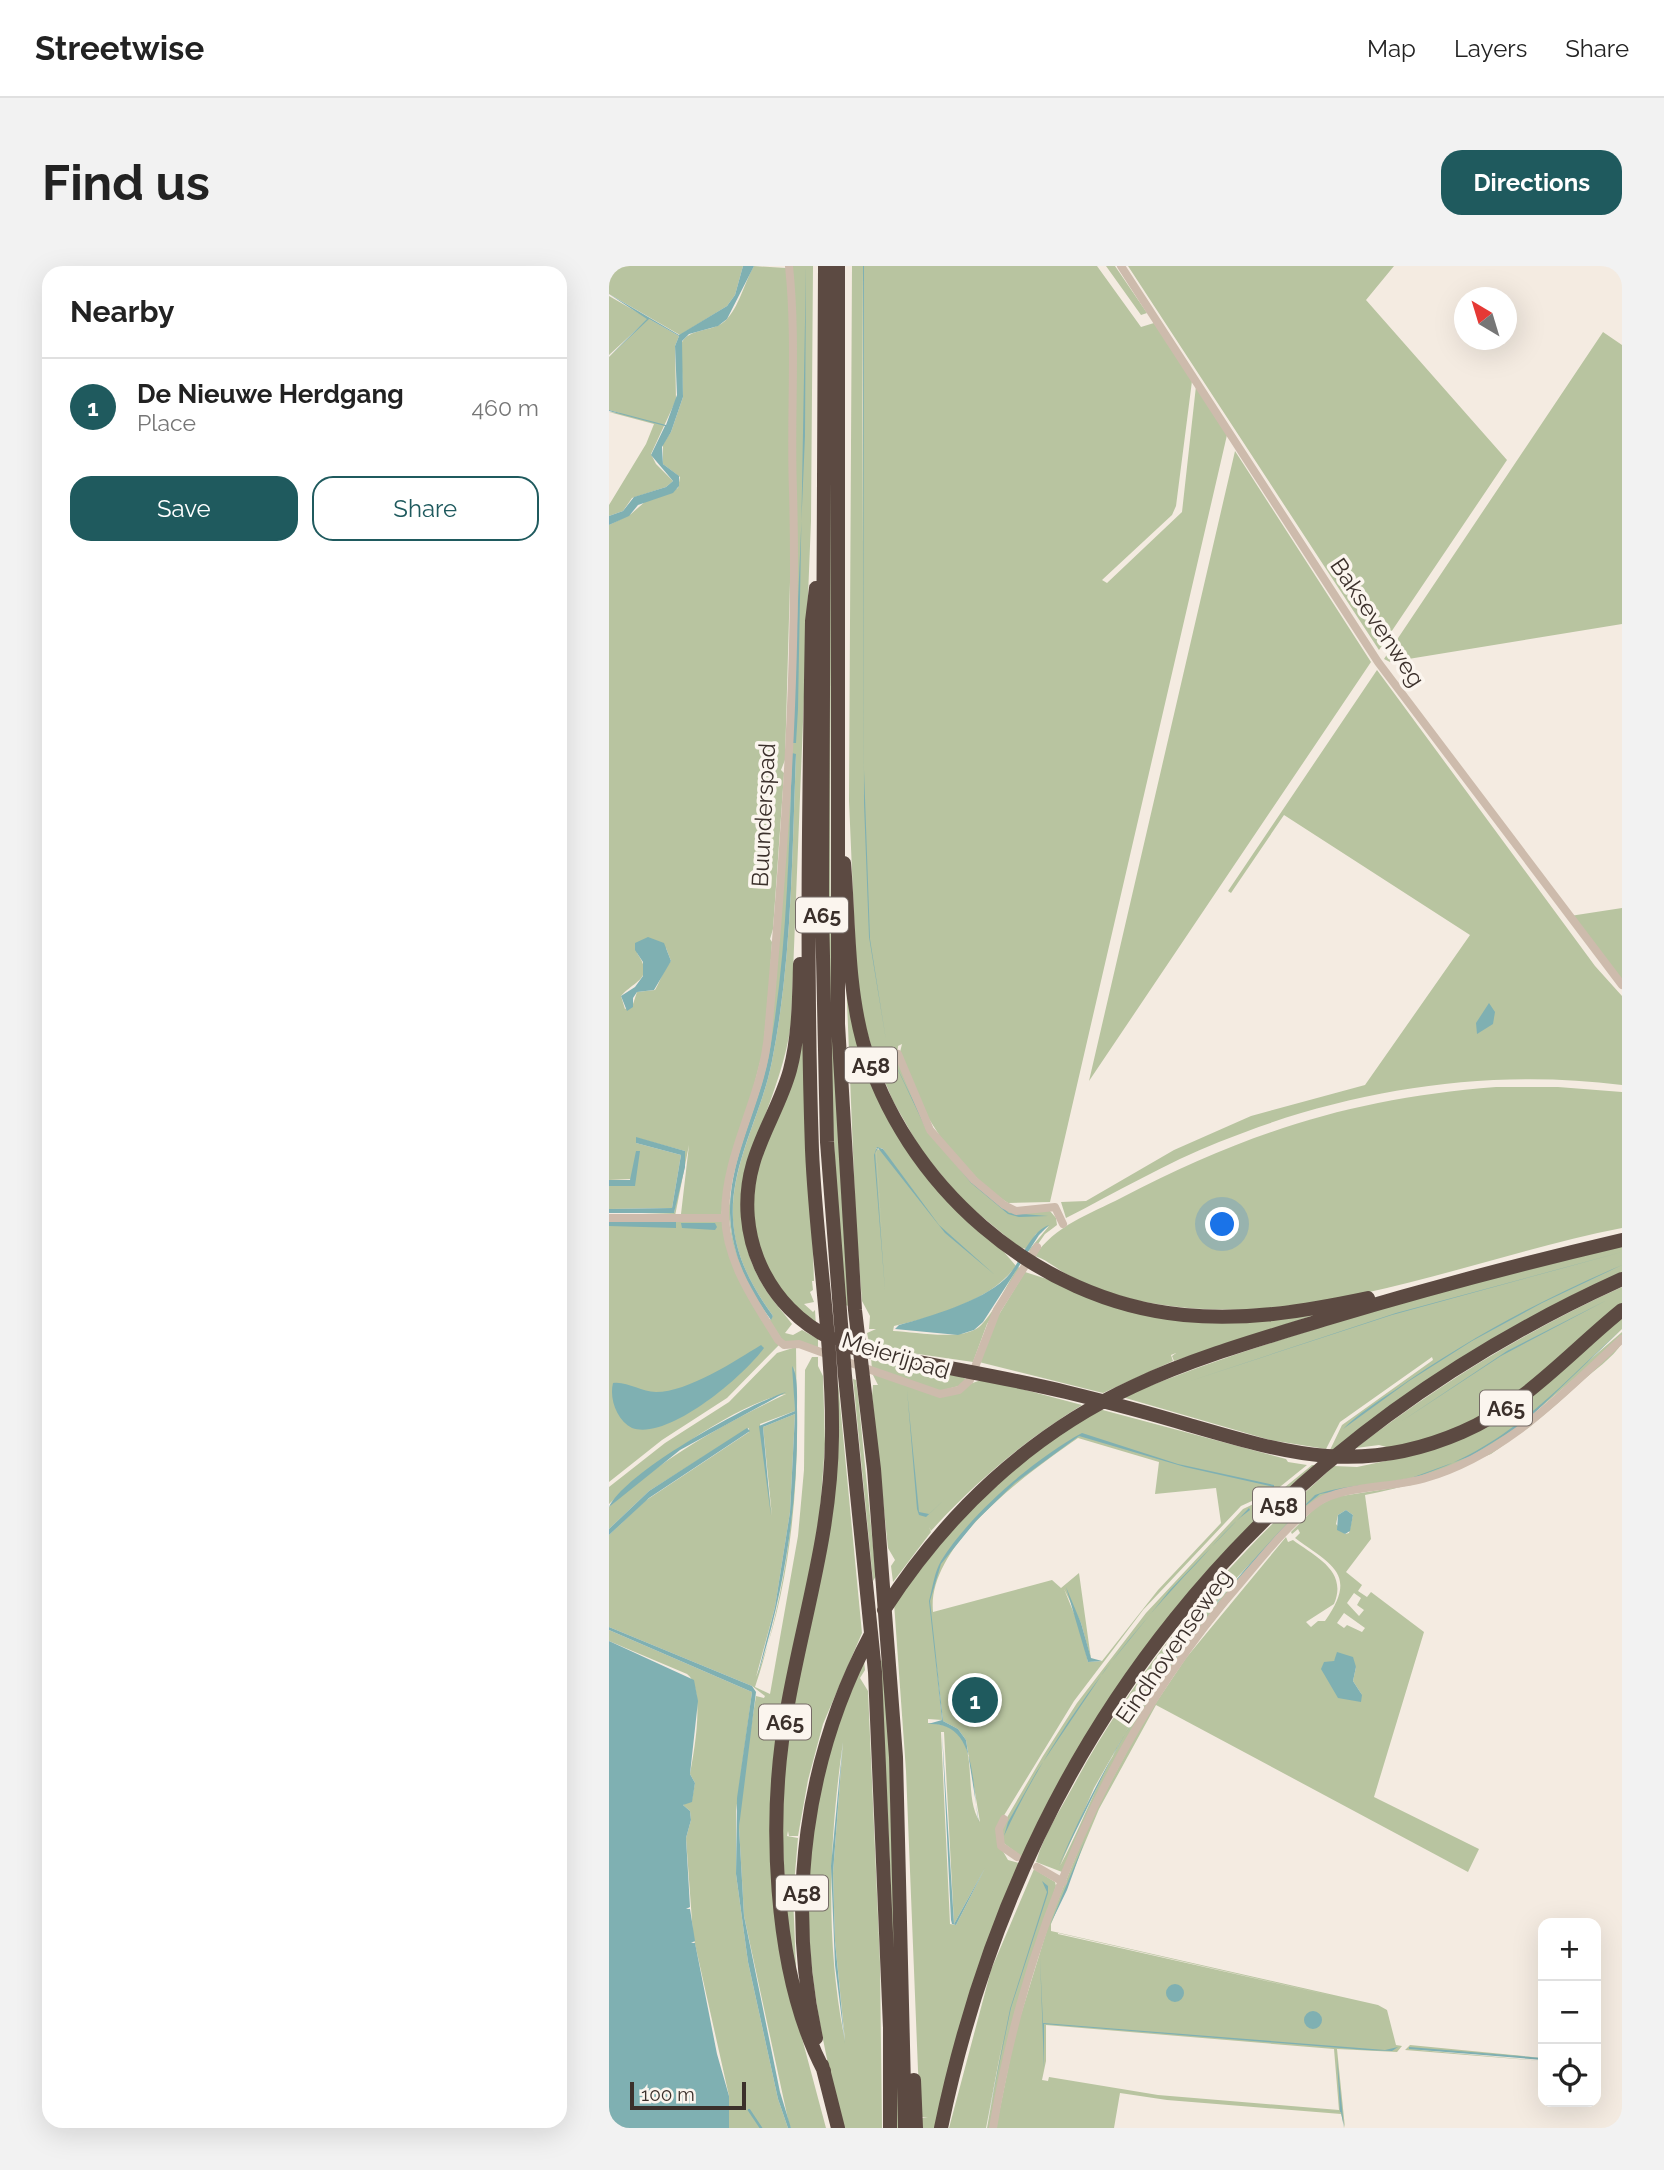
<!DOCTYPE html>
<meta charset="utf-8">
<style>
body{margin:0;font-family:Raleway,sans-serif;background:#f2f2f2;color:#222}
.controls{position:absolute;right:21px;bottom:21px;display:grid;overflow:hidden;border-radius:14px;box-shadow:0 7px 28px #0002}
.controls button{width:63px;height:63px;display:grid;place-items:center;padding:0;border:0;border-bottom:2px solid #e0e0e0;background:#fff;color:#222;font:35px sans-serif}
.compass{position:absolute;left:845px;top:21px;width:63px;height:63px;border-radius:50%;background:#fff;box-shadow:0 7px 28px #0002;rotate:322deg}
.scale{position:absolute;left:21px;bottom:18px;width:116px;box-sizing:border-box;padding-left:7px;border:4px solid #3b302b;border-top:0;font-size:19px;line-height:24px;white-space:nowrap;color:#3b302b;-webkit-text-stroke:5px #fbf5ee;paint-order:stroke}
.you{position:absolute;left:614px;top:959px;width:24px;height:24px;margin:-18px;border:5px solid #fff;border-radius:50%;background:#1a73e8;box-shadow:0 0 0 10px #1a73e833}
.badge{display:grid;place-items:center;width:46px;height:46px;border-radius:50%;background:#1f5a5e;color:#fff;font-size:23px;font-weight:700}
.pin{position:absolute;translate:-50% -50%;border:4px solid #fff;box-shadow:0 2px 7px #0006}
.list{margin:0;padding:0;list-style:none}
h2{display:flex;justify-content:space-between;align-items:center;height:91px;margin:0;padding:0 28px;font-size:30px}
h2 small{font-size:23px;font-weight:400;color:#767676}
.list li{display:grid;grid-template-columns:46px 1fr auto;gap:21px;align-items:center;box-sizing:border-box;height:98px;padding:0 28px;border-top:2px solid #e0e0e0}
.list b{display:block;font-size:26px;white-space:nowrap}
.list p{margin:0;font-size:23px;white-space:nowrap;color:#767676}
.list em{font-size:23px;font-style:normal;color:#767676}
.actions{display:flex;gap:14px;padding:21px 28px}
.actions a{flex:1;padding:16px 0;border:2px solid #1f5a5e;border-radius:21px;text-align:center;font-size:24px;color:#1f5a5e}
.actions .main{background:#1f5a5e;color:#fff}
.icon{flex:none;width:38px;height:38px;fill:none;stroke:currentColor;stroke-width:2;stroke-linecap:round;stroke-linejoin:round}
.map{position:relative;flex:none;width:1013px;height:1862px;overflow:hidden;border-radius:21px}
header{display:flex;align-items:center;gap:42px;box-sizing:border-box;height:98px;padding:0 35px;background:#fff;border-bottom:2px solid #e0e0e0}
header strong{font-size:33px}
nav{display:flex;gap:38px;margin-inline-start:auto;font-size:24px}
.intro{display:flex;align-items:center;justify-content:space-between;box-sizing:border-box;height:168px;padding:0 42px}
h1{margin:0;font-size:49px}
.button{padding:18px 32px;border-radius:21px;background:#1f5a5e;color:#fff;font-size:24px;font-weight:700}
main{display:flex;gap:42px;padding:0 42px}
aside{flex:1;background:#fff;border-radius:21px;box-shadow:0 7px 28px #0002}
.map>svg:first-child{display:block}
</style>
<header>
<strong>Streetwise</strong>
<nav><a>Map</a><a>Layers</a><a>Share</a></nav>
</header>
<div class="intro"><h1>Find us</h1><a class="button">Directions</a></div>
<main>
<aside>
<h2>Nearby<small></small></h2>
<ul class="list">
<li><span class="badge">1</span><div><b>De Nieuwe Herdgang</b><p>Place</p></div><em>460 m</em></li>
</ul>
<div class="actions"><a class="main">Save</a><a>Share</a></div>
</aside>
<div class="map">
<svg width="1013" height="1862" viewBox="0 0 1013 1862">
<rect width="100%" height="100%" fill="#f4ebe1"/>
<!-- green -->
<path fill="#b8c4a0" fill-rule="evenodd" d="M0 0H134L126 29 118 40 71 69 0 28Z
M145 0 177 2 182 48 183 245 176 494 172 504 175 507 174 522 164 663 161 673 163 676 157 773 112 948H72L80 879 66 950 0 949 65 947 76 885 28 872 27 877 72 889 63 942 0 943V920H26L22 913 0 914V259L22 248 38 234 69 222 71 211 54 198V178L62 166 74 131 72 78C80 61 103 67 116 55 130 42 135 17 145 0ZM57 682 62 695C54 704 52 714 46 724L28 726 24 738 16 743 12 730C26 714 46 713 28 687Z
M183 0H204L202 255 182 757C171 848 101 925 152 1016 160 1031 174 1046 183 1058L176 1067 184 1069 193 1064 209 1073V1083L174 1075 141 1026 124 983 119 946 127 895 151 820 179 508 187 245ZM183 488H187C183 589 183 695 163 795 153 848 121 898 124 954 126 990 143 1021 164 1050L161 1054C140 1020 121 986 121 945 121 890 151 839 161 786 180 689 180 586 183 488Z
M243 0H254L253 281 255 0H488L532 61 545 57 583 115 567 240 563 249 493 314 498 317 573 246 587 120 618 169 441 936 399 937 377 922 334 875 320 853 291 786 293 778 289 780 288 788 323 866 396 943 441 945 447 952 448 959 436 968 422 988 420 984 440 960 427 968 417 983 410 981 354 935 312 884 284 835 261 780 248 721 240 535Z
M497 0H506L538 47 532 49Z
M519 0H785L757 34 898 194 770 384Z
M222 27C226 244 219 460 222 677 224 798 232 919 240 1040L236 1039 233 1021 221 805 218 599Z
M0 30 70 70 66 80 67 134 42 188 47 198 64 215 57 221 23 232 14 245 0 250V239L37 178 45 158 0 146 11 147 0 144V91L37 55 0 89Z
M994 66 1013 79V358L781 396 775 393Z
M626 185 762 396 480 815Z
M768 404 986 700 1013 730V819C876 802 738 824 610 876 557 897 508 926 457 952L452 936 477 935 565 884 642 850 756 819 861 669 675 549 622 627 619 625Z
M1013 642V715L961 650Z
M236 686 283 855 407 1000C382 1035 324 1051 285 1060L284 1065C306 1066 353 1075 370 1061 384 1049 398 1018 409 1001L413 1003 378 1058 364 1096 261 1081 258 1067 267 1063H260L261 1050 253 1035 247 961ZM267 882H272L274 883 287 904 273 884 267 883 275 1000Z
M194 714 205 1015H203L204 1024 201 1026 205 1036 195 1038 204 1046 206 1044 207 1061 183 1042 148 987 142 921 175 829Z
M887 821H949L1013 826V962C855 993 694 1069 531 1035 509 1030 481 1021 461 1010 449 1004 437 993 426 990 445 960 481 948 512 932 638 866 745 832 887 821Z
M0 954H113L121 987 170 1079 118 1132 53 1174 0 1216Z
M1013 978V1007C909 1054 812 1111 725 1184H721L733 1159 824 1094 823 1091 731 1156 717 1183 661 1174 513 1131C675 1065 844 1023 1013 978Z
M416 1006 547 1048 736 1039 565 1095 563 1090 567 1087 562 1089 564 1095 494 1127 370 1096 378 1068Z
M1013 1021V1040L947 1099 867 1157 785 1183 770 1179 747 1182C829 1119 918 1064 1013 1021Z
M1013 1052V1063L977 1097 1013 1066V1072L884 1182 817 1211 724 1227 673 1269 547 1428 453 1606 427 1596C435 1568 453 1541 467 1515 535 1391 625 1289 725 1200L748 1201 805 1189 855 1172ZM694 1242C623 1315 556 1394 507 1484 486 1521 471 1563 451 1600L485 1522 534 1436 618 1322Z
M1013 1077C1004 1092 984 1105 971 1117 895 1187 858 1208 756 1229L762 1273 737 1306 753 1319 749 1325 758 1331 762 1326 815 1366 765 1531 870 1583 859 1606 547 1439 490 1543 442 1658V1665L769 1739 778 1744 787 1779 793 1780 788 1786 728 1783 736 1862 732 1848 558 1834 511 1827 505 1862H387L406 1768 441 1654 482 1553 532 1459 577 1392 677 1271 679 1276 684 1274C707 1291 739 1305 725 1338L697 1356 702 1361 709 1355H716C749 1308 724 1300 686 1272L691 1267 689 1263 683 1268 682 1266 707 1241 726 1231 803 1219 882 1188 922 1160ZM737 1244 744 1249 740 1267 736 1268 727 1258 729 1249ZM745 1327 752 1332 748 1339 755 1344 750 1350 738 1337ZM735 1347 756 1362 753 1366 738 1359 735 1362 728 1357ZM728 1391 747 1401 744 1415 753 1429 725 1395ZM449 1667 729 1731 449 1668ZM437 1759 725 1783 730 1844 549 1829 440 1811 439 1815 433 1814 437 1795Z
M187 1081C189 1207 186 1299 146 1421L161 1428 189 1270 195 1204 196 1104 203 1091H209V1100L214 1110 216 1178 210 1259 168 1468 182 1731 217 1862H182L180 1858 135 1650 130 1561 132 1524 147 1430 155 1432 156 1430 143 1420 0 1361V1269L36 1235 140 1166V1162L40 1225 0 1263V1241C53 1192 112 1159 177 1128 124 1138 40 1201 0 1238V1221L56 1177 120 1136 168 1087ZM185 1100C194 1193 183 1325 147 1411L166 1341 181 1246 186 1148 154 1161 163 1250 151 1158 186 1145Z
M262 1092 353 1111 357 1113 354 1119 330 1125 263 1103Z
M263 1107 329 1129 375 1113 473 1139C416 1174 367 1215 322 1265L320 1261 322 1266 284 1316 282 1300 286 1294 279 1282 263 1130 264 1119H269Z
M244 1113 247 1114 249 1129 267 1310 264 1315Z
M229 1117 253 1367 214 1458 199 1514 189 1570H180L179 1565 178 1570 189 1572 184 1630 187 1702 176 1658 172 1513 198 1363Z
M490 1143 677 1193 679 1196 698 1199 667 1224 632 1240 534 1344 465 1435 391 1556 388 1575 399 1594 410 1597 361 1725 327 1862H312V1852L319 1851H312L309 1804 297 1505 285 1337 356 1247 431 1182ZM469 1172 550 1196 546 1228 607 1222 612 1257 549 1324 493 1395 479 1396 471 1362 455 1323 472 1357 482 1393 470 1307 452 1322 443 1314 324 1346C317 1279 420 1206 469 1172ZM326 1385 334 1455 349 1463 357 1474 371 1556C349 1523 381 1459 319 1457V1453L333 1454ZM332 1466H335L345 1658 376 1602 347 1659 341 1658Z
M703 1199H706C625 1271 551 1353 493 1445 463 1492 441 1543 413 1591L392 1575 393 1560 434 1490 468 1437 537 1347 634 1243 670 1226Z
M0 1364 143 1426 127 1545V1608L139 1696 169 1833 179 1862H120V1830L84 1669 77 1572 82 1554 81 1545 74 1539 83 1533 86 1517 81 1508C85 1486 97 1422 78 1408L0 1375Z
M273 1393 280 1477 291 1862H286L282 1619 271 1398Z
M255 1395 256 1404 251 1412 259 1425 271 1696 273 1862H235C201 1736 184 1623 217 1494 226 1461 242 1427 255 1395ZM234 1476 224 1607 226 1675 236 1775C216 1677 220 1574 234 1476Z
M425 1603 446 1616 447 1620 428 1677 383 1862H378L394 1773 377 1862H340L382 1704Z
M801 1779 934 1792 800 1783 934 1795 796 1784Z"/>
<!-- water -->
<path fill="#7fb0b2" d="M134 0H145L118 53 109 60 80 68 73 75 74 131 62 166 53 181 54 198 70 210V220L64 227 29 239 20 250 0 259V250L14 245 25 231 57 221 64 215 42 189 56 160 0 145V144L57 159 68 129 66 80 70 70 40 53 0 91 38 53 0 28 70 69 118 40 126 29Z
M197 0 189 443 187 477H183L196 170Z
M254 0H255V504L261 673 277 774 260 671 255 537Z
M183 487 187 488C183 589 183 695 163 795 153 848 121 898 124 953 126 990 143 1021 164 1050L162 1054C139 1023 122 987 121 947 120 891 152 838 161 783 178 686 180 585 183 487Z
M39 671 55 677 62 695 45 724 28 726 24 732V741L18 745 12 730 26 721 34 710V696L26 684V677Z
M880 737 886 746 884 758 868 768 867 757Z
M280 785 317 861 363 916 400 947 439 950 410 951 399 948 362 917 316 861Z
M27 871 76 885V901L65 947H0V943L63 942 72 889 27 877Z
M268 881 274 883 330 959 386 1009 336 967 269 882 266 887 276 1024 265 889Z
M27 885H31L26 920H0V914H21Z
M0 955 67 956V962L0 960Z
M72 957H106L108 961 106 964 73 962Z
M440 959 430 969 374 1056 365 1064 349 1069 286 1063 290 1059C322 1050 371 1036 396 1013 412 998 419 967 440 959Z
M1013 986 783 1049 581 1115 787 1047Z
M1013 999 933 1037 863 1075 800 1115 734 1163C749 1148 768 1136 786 1124 857 1074 933 1033 1013 999Z
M998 1034 892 1090 793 1155 898 1085Z
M1013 1063 915 1157 862 1190 802 1212 711 1228 695 1241 611 1332 546 1420 507 1483 450 1599C512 1454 594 1340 706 1229 738 1217 773 1220 806 1211 897 1183 945 1125 1013 1063Z
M152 1079 155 1082C135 1110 59 1175 23 1162 8 1154 0 1133 4 1117 18 1115 32 1126 47 1126 79 1126 126 1095 152 1079Z
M183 1100C189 1109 188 1129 188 1141 190 1232 176 1325 148 1411L166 1341 181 1246 186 1148 154 1161 162 1250 150 1160 186 1145Z
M298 1124 310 1246 320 1248 338 1231 317 1251 310 1249 308 1243Z
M177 1126 71 1184 0 1241C18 1205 137 1139 177 1126Z
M138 1162 141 1165 40 1232 0 1269V1263L40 1225Z
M473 1167 569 1198 665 1219V1221L576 1201 470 1170 406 1217 367 1255 332 1298 321 1335 334 1455 349 1463 357 1474 370 1557C362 1522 370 1455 319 1458L333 1454 320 1335 321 1331C324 1319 326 1305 332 1295 360 1249 425 1193 473 1167Z
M640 1242 641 1244C621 1258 605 1279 588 1297 512 1376 440 1472 395 1570L399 1556 428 1505 496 1404 561 1324Z
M737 1244 744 1249 741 1265 736 1268 728 1264 729 1249Z
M457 1321 472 1357 482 1392 493 1395 479 1396Z
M0 1361 143 1420 147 1426 130 1561 135 1650 171 1826 182 1862H179L169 1833 139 1696 127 1608 128 1532 143 1426 0 1364Z
M0 1375 85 1414 89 1435 81 1508 86 1517 83 1536 74 1539 81 1545 82 1554 77 1572 81 1641 77 1643H81L86 1675 82 1677H86L108 1788 120 1830V1862H0Z
M728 1386 744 1391 747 1401 744 1415 753 1429 752 1436 729 1432 712 1403 715 1396 725 1395Z
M333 1466 345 1658 376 1602 347 1659 343 1658 342 1654Z
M234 1475 224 1607 226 1675 236 1778 226 1699 222 1600Z
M476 1574 458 1624 441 1659Z
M433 1615 439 1620V1627L402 1742 377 1862 401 1743 438 1626Z
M431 1692 434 1757 776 1784 789 1781 783 1785 757 1784 435 1758V1803Z
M557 1727a9 9 0 1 1 18 0a9 9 0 1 1-18 0Z
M695 1754a9 9 0 1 1 18 0a9 9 0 1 1-18 0Z
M800 1781 934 1792V1794L800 1783Z
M728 1792 735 1862 732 1846 521 1826 731 1846Z"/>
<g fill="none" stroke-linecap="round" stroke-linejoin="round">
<!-- stream -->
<path stroke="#7fb0b2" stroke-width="2.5" d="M140 1844 152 1862"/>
<!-- minor -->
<path stroke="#cdbbac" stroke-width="8" d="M180 0C188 75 181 150 184 225 189 404 175 589 159 768 154 830 116 886 116 949 117 996 145 1035 169 1074L175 1079 190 1078 220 1089
M512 0 769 396 1013 719
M289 788 321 864 365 914 395 939 407 945 446 941 454 958
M0 952H116
M233 1094 331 1128 350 1124 361 1114 388 1044 428 981
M395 1553 390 1563 392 1580 408 1591
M428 1601 454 1616
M384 1862C417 1664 501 1466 633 1315 656 1288 679 1258 708 1237 733 1219 786 1222 817 1212 898 1188 953 1128 1013 1073"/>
<!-- motorway -->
<path stroke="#5c4a42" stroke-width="14" d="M216 0 213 644 218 876 236 1110 266 1406 281 1762V1862
M229 0V758L246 1044 265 1203 287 1491 296 1862
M207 322 203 355C200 531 197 708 203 884 207 979 224 1075 223 1170 222 1267 196 1344 179 1438 158 1547 163 1705 215 1805
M235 597C240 656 238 718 254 776 294 918 426 1035 575 1049 638 1055 697 1045 759 1032
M191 698C190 733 190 770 181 804 172 837 153 866 144 898 124 968 158 1042 223 1073
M245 1082C315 1099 387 1109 457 1126 498 1136 540 1147 580 1159 680 1188 752 1210 853 1166 916 1139 961 1086 1013 1044
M275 1344C337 1248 421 1168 525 1120 587 1091 655 1072 720 1052 817 1023 915 997 1013 974
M207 1772C177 1635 196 1492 262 1368
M213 1799 229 1862
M305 1814 307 1862
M332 1862C413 1470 649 1178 1013 1013"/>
</g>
<g text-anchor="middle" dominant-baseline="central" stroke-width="7" stroke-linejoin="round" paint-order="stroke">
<!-- shield labels -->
<g fill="#fbf5ee" stroke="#756b66" stroke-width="2">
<rect x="187" y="631.5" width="52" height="35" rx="5"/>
<rect x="236" y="781.5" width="52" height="35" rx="5"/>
<rect x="871" y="1124.5" width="52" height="35" rx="5"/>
<rect x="644" y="1221.5" width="52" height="35" rx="5"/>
<rect x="150" y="1438.5" width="52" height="35" rx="5"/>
<rect x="167" y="1609.5" width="52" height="35" rx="5"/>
</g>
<g font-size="21" font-weight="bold" fill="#3b302b">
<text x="213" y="649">A65</text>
<text x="262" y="799">A58</text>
<text x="897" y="1142">A65</text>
<text x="670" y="1239">A58</text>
<text x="176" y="1456">A65</text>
<text x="193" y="1627">A58</text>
</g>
<!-- street labels -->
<g font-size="23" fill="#3b302b" stroke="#fbf5ee">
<text transform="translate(769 356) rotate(56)">Baksevenweg</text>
<text transform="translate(154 549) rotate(-87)">Buunderspad</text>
<text transform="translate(287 1089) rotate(17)">Meierijpad</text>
<text transform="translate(564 1380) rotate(-55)">Eindhovenseweg</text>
</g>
</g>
</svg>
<div class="controls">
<button>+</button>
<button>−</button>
<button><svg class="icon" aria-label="locate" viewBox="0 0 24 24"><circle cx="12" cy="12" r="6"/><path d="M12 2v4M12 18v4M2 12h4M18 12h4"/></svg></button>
</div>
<svg class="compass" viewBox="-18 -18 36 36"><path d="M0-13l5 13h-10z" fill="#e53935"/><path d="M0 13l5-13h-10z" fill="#767676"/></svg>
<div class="scale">100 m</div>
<div class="you"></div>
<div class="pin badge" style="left:366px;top:1434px">1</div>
</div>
</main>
